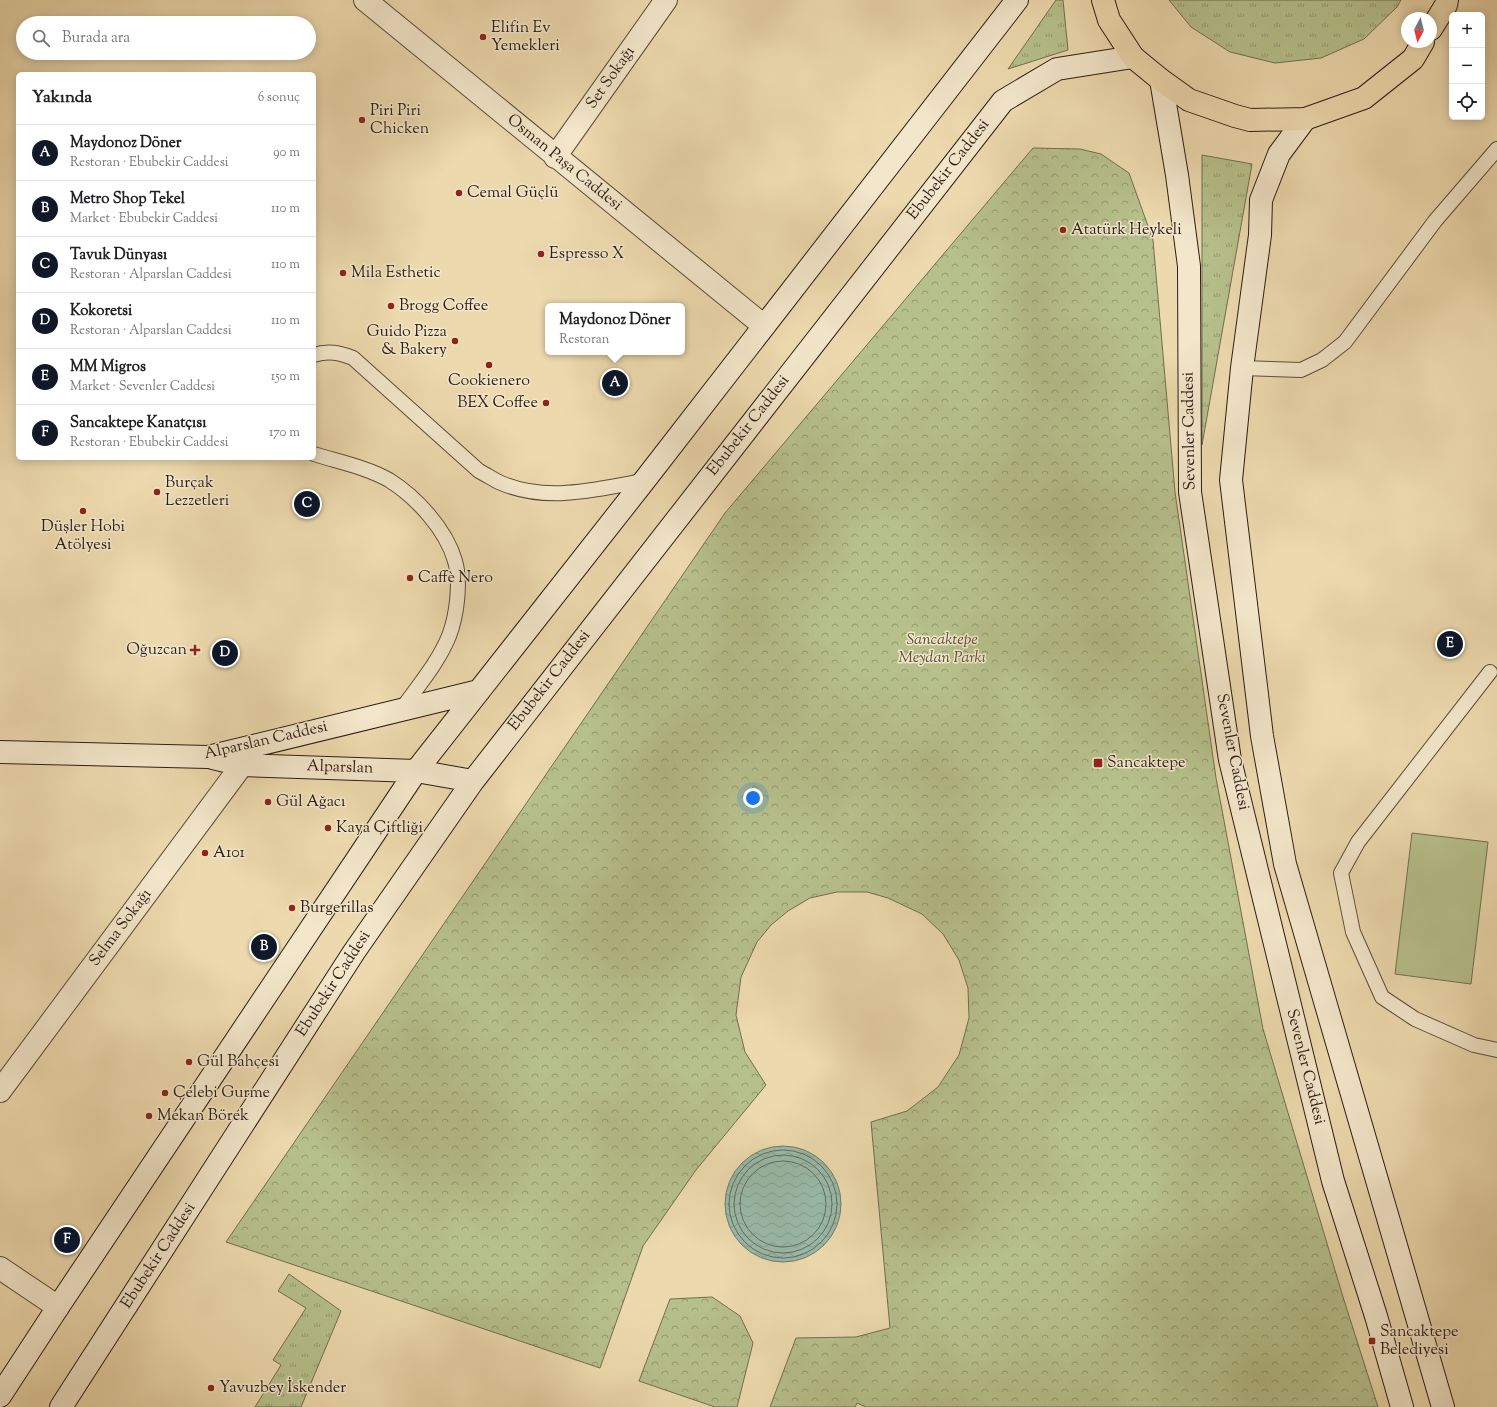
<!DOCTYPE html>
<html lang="tr">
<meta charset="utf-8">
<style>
body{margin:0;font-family:"Sorts Mill Goudy",serif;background:#f2f2f2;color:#202124}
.controls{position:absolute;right:12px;top:12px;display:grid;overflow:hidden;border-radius:6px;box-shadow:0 2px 10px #0003}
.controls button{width:36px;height:36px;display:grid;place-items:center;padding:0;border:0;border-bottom:1px solid #e0e0e0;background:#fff;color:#202124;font:20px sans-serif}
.compass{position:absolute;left:1401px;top:12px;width:36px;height:36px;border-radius:50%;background:#fff;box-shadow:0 2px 10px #0003;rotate:187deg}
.you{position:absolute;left:753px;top:798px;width:14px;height:14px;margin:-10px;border:3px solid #fff;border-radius:50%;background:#1a73e8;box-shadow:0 0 0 6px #1a73e833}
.badge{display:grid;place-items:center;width:26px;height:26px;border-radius:50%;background:#111827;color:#fff;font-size:13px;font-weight:700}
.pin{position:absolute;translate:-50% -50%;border:2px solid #fff;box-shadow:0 1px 4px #0006}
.popup{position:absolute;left:545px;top:303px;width:140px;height:52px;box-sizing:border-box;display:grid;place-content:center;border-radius:6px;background:#fff;filter:drop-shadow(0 1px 3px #0005);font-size:13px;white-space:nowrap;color:#757577}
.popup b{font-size:15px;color:#202124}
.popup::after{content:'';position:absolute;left:50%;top:100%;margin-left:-8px;border:8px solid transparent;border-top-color:#fff}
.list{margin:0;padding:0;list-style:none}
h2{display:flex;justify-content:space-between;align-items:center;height:52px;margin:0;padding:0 16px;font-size:17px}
h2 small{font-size:13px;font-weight:400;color:#757577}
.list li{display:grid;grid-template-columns:26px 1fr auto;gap:12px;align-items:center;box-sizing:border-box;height:56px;padding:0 16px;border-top:1px solid #e0e0e0}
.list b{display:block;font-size:15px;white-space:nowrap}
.list p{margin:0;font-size:13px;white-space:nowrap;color:#757577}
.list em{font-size:13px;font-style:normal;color:#757577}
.icon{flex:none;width:22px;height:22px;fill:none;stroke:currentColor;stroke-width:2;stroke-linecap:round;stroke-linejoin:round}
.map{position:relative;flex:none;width:1497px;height:1407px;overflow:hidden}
.search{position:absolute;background:#fff;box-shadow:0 2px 10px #0003;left:16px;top:16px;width:300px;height:44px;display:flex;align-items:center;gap:10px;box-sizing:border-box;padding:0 14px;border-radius:22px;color:#757577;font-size:15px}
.panel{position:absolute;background:#fff;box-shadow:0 2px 10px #0003;left:16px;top:72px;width:300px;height:388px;border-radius:6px}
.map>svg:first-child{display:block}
</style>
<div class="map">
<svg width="1497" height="1407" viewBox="0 0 1497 1407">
<defs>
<pattern id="grass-tufts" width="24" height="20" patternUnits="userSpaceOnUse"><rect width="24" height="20" fill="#b6c08b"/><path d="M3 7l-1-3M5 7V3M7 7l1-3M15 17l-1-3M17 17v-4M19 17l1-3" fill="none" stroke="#949b71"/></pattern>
<pattern id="park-crowns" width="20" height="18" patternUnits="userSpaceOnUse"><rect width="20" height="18" fill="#b6c08b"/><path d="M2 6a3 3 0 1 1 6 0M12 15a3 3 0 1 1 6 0" fill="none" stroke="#949b71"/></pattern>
<pattern id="water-waves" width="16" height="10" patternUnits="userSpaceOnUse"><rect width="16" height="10" fill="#99baa8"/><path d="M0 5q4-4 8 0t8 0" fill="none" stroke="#849f90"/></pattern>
</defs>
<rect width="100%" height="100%" fill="#ecd9ad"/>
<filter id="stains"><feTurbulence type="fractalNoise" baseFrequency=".005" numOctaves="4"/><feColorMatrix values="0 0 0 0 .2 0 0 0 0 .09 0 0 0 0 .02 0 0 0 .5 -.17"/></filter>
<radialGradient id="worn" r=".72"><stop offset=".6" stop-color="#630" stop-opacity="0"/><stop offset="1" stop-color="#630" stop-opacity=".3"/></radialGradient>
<!-- grass -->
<path fill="url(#grass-tufts)" stroke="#716e50" d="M1056 0H1063L1068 50 1008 69Z
M1169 0H1401L1397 7 1364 39 1321 58 1275 63 1230 52 1191 27Z
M1202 155 1252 164 1202 445Z
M289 1274 341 1311 301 1407H255L281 1365 273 1360 306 1308 278 1291Z"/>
<!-- park -->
<path fill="url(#park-crowns)" stroke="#716e50" d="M1033 148 1080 149 1101 154 1129 173 1153 240 1175 492 1216 778 1263 1029 1343 1297 1378 1407H866L857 1403 855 1407H770L796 1338 856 1337 890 1328 871 1122 907 1111 938 1087 959 1055 969 1018 968 988 959 960 943 934 922 914 888 898 867 892H837L810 898 788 911 771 925 757 942 741 977 736 1015 745 1052 766 1085 696 1170 643 1246 600 1368 226 1242 725 513Z
M712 1297 740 1316 753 1343 737 1407H715L639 1381 670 1299Z"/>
<!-- pitch -->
<path fill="#b6c08b" stroke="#716e50" d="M1412 833 1488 842 1471 984 1395 974Z"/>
<!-- water -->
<path fill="url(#water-waves)" stroke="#6d7b6e" d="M725 1204a58 58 0 1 1 116 0a58 58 0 1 1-116 0Z"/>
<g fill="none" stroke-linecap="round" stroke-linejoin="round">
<!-- shore -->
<path stroke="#626c5f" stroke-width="1" d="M729 1204a54 54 0 1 1 108 0a54 54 0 1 1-108 0Z
M734 1204a49 49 0 1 1 98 0a49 49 0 1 1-98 0Z
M740 1204a43 43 0 1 1 86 0a43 43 0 1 1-86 0Z"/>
<!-- lane casing -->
<g stroke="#5c4c3c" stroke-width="16">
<path id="lane" d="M314 355C328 350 340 353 353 358L479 471C487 475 494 480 501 483 548 503 596 489 644 481
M1242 368 1301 370 1322 360 1345 342 1435 221 1497 149
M314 454C339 462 366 467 389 480 416 497 446 529 455 561 461 582 457 615 449 636 438 663 418 686 401 710
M1490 672 1358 842 1341 873 1353 932 1382 997 1415 1019 1474 1045 1497 1050"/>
</g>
<!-- street casing -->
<g stroke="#5c4c3c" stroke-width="24">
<path id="street" d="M365 0 764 326
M555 157 666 0
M0 1091 242 765
M0 1268 58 1307"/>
</g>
<!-- secondary casing -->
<g stroke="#2c1d16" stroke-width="24">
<path id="secondary" d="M1161 80 1177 175 1189 266 1190 492 1230 760 1333 1181 1376 1316 1402 1407
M1305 119 1279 154 1261 200 1260 235 1242 368 1231 480 1262 736 1285 864 1443 1407
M0 752 208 757 479 691
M213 758 242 765 416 771 473 781
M0 1396 58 1307 416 771 644 481 1017 0
M61 1407 354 952 473 781 1003 101 1057 69 1133 57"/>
</g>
<!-- primary casing -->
<g stroke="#2c1d16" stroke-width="24">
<path id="primary" d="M1103 0 1109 20 1133 57 1161 80 1189 100 1235 116 1250 120 1305 119 1364 98 1413 59 1423 42
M1431 29 1446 5 1447 0"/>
</g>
<!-- lane -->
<use href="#lane" stroke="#f3e6ca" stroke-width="14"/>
<!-- street -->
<use href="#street" stroke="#f3e6ca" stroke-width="22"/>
<!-- secondary -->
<use href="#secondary" stroke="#f3e6ca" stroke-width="22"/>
<!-- primary -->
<use href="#primary" stroke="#ecd9ad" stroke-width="22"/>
</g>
<!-- markers -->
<g fill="#8f2418" stroke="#f3e6ca" stroke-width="1.5">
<circle cx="483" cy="37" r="4"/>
<circle cx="362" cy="120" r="4"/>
<circle cx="459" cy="193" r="4"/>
<circle cx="1063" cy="230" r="4"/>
<circle cx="541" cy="254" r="4"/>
<circle cx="343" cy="273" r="4"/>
<circle cx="391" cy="306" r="4"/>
<circle cx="455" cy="341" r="4"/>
<circle cx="489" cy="365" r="4"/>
<circle cx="546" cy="403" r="4"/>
<circle cx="157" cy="492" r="4"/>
<circle cx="83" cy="511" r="4"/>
<circle cx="410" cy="578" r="4"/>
<path d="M193 644h4v4h4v4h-4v4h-4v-4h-4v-4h4z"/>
<rect x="1093" y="758" width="10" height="10" rx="2"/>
<circle cx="268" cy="802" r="4"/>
<circle cx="328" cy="828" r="4"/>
<circle cx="205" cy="853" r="4"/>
<circle cx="292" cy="908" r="4"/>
<circle cx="189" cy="1062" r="4"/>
<circle cx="165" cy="1093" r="4"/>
<circle cx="149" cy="1116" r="4"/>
<rect x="1368" y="1337" width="8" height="8" rx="2"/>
<circle cx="211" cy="1388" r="4"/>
</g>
<g text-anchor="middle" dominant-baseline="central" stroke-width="3" stroke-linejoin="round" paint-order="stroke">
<!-- poi labels -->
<g font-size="16" fill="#2c1d16" stroke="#f3e6ca" text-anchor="start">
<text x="491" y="28">Elifin Ev<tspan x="491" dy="18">Yemekleri</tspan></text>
<text x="370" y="111">Piri Piri<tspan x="370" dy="18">Chicken</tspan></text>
<text x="467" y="193">Cemal Güçlü</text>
<text x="1071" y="230">Atatürk Heykeli</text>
<text x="549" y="254">Espresso X</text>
<text x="351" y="273">Mila Esthetic</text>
<text x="399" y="306">Brogg Coffee</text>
<text x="447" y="332" text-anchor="end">Guido Pizza<tspan x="447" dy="18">&amp; Bakery</tspan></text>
<text x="489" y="381" text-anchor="middle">Cookienero</text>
<text x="538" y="403" text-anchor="end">BEX Coffee</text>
<text x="165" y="483">Burçak<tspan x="165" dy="18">Lezzetleri</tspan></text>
<text x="83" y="527" text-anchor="middle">Düşler Hobi<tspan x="83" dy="18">Atölyesi</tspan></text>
<text x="418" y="578">Caffè Nero</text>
<text x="187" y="650" text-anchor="end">Oğuzcan</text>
<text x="1107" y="763">Sancaktepe</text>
<text x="276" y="802">Gül Ağacı</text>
<text x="336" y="828">Kaya Çiftliği</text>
<text x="213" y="853">A101</text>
<text x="300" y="908">Burgerillas</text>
<text x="197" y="1062">Gül Bahçesi</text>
<text x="173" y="1093">Çelebi Gurme</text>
<text x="157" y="1116">Mekan Börek</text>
<text x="1380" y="1332">Sancaktepe<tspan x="1380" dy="18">Belediyesi</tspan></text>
<text x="219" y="1388">Yavuzbey İskender</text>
</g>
<!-- street labels -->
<g font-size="16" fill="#2c1d16" stroke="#f3e6ca">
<text transform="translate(611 78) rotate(-55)">Set Sokağı</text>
<text transform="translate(564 163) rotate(39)">Osman Paşa Caddesi</text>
<text transform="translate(949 170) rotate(-52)">Ebubekir Caddesi</text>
<text transform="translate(749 426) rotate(-52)">Ebubekir Caddesi</text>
<text transform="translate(1190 431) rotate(-91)">Sevenler Caddesi</text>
<text transform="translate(550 681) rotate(-52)">Ebubekir Caddesi</text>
<text transform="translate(266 741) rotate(-13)">Alparslan Caddesi</text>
<text transform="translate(1232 752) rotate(79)">Sevenler Caddesi</text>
<text transform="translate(340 768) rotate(2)">Alparslan</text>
<text transform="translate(121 928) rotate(-53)">Selma Sokağı</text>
<text transform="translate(334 984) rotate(-57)">Ebubekir Caddesi</text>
<text transform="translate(1305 1067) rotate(76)">Sevenler Caddesi</text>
<text transform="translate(159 1256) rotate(-57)">Ebubekir Caddesi</text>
</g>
<!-- park labels -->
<g font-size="16" font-style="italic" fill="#554e39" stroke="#f3e6ca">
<text x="942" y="640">Sancaktepe<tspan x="942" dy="18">Meydan Parkı</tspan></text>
</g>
</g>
<rect width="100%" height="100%" filter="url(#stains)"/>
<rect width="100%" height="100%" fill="url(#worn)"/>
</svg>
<div class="controls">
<button>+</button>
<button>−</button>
<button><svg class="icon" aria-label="locate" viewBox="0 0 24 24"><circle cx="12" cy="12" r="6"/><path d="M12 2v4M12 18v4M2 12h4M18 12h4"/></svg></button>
</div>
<svg class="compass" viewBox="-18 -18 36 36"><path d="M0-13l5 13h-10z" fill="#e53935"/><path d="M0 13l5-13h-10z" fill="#757577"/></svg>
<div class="you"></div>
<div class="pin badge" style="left:615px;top:383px">A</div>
<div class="popup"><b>Maydonoz Döner</b>Restoran</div>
<div class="pin badge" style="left:264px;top:947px">B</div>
<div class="pin badge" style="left:307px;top:504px">C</div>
<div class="pin badge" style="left:225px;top:653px">D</div>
<div class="pin badge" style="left:1450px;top:644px">E</div>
<div class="pin badge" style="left:67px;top:1240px">F</div>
<div class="search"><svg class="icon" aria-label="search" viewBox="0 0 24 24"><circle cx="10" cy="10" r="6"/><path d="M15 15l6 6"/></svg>Burada ara</div>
<section class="panel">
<h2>Yakında<small>6 sonuç</small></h2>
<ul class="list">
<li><span class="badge">A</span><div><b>Maydonoz Döner</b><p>Restoran · Ebubekir Caddesi</p></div><em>90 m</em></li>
<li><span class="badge">B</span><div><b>Metro Shop Tekel</b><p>Market · Ebubekir Caddesi</p></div><em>110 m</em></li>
<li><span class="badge">C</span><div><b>Tavuk Dünyası</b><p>Restoran · Alparslan Caddesi</p></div><em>110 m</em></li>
<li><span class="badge">D</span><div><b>Kokoretsi</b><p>Restoran · Alparslan Caddesi</p></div><em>110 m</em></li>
<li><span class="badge">E</span><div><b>MM Migros</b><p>Market · Sevenler Caddesi</p></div><em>150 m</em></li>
<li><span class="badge">F</span><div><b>Sancaktepe Kanatçısı</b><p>Restoran · Ebubekir Caddesi</p></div><em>170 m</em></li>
</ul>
</section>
</div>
